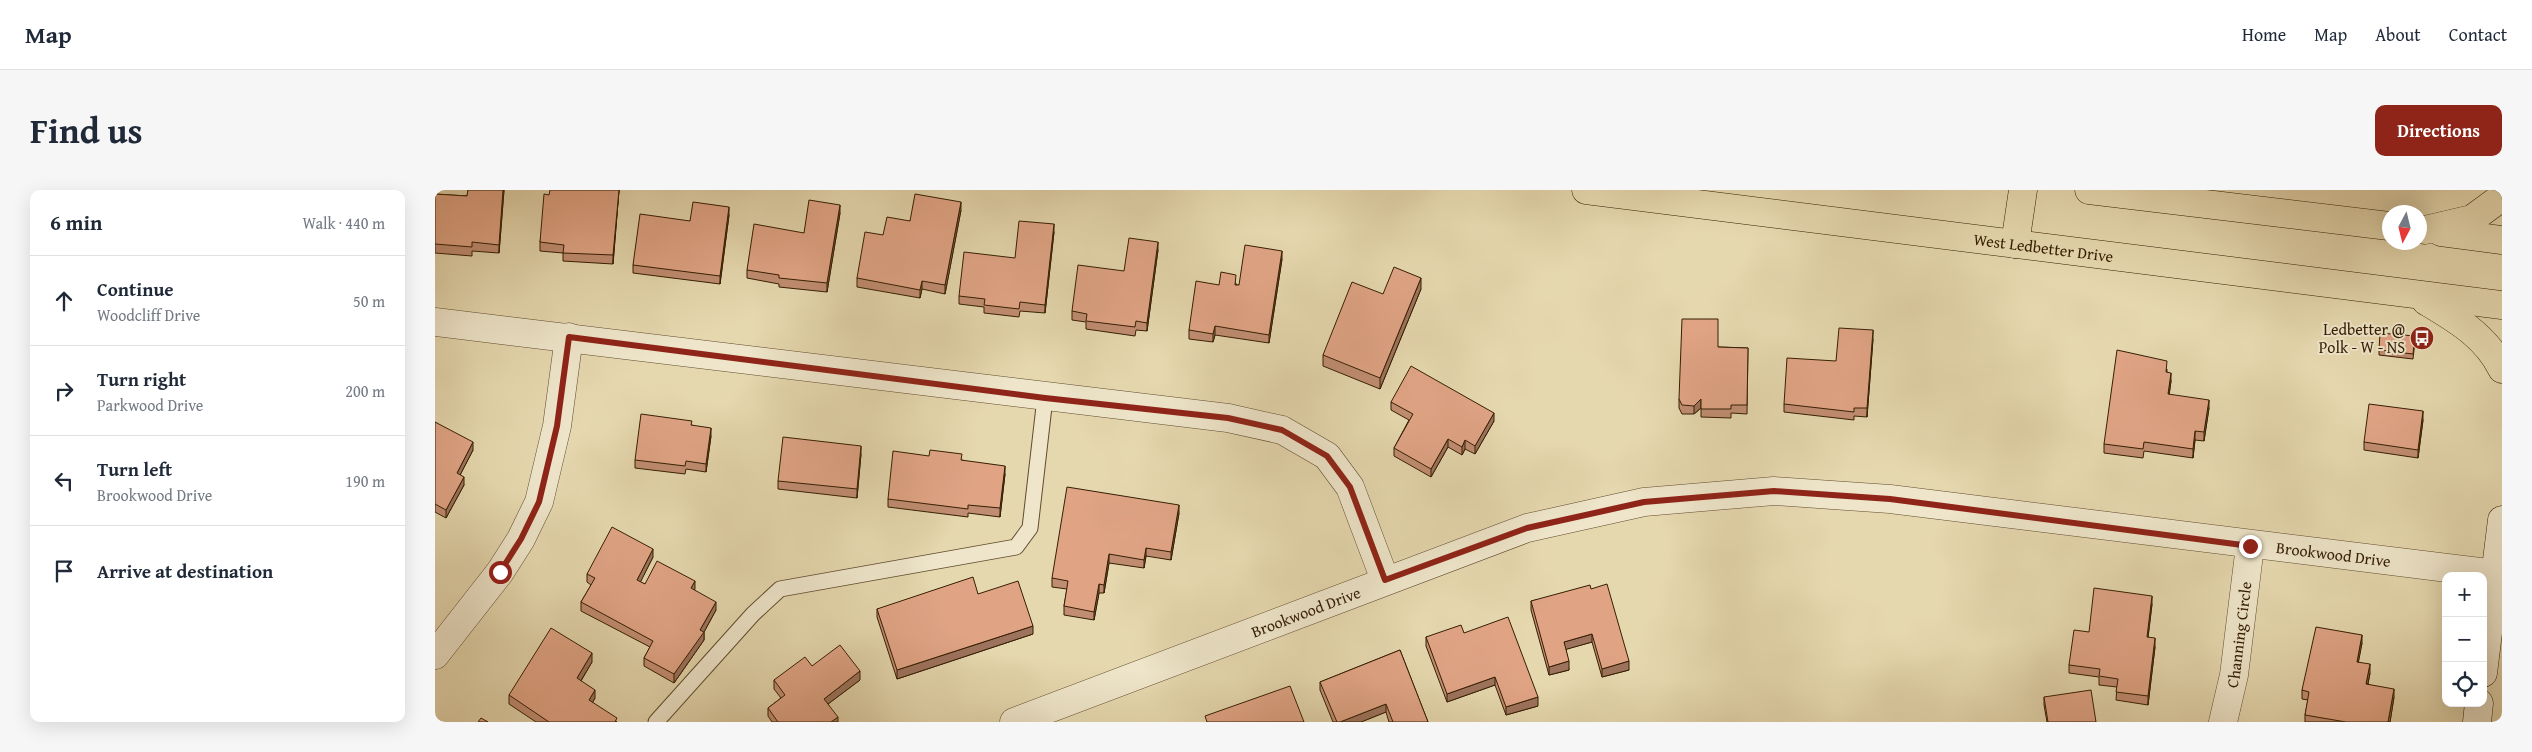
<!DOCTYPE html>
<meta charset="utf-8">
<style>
body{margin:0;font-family:"Gentium Book Plus",serif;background:#f6f6f7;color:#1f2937}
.controls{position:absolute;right:15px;bottom:15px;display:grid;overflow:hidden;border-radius:10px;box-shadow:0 5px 20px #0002}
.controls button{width:45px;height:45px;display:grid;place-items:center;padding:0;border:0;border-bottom:1px solid #e0e1e3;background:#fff;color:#1f2937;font:25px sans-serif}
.compass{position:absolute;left:1947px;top:15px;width:45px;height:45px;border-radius:50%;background:#fff;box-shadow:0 5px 20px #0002;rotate:187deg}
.stop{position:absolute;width:15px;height:15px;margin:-11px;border:4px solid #8f2418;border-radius:50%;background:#fff}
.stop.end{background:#8f2418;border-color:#fff;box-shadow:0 1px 5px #0008}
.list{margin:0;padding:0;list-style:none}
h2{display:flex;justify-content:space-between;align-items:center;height:65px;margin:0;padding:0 20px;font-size:21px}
h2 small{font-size:16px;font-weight:400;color:#747a83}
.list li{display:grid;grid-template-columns:32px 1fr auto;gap:15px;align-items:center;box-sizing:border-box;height:90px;padding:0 20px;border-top:1px solid #e0e1e3}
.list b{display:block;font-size:19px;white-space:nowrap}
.list p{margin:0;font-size:16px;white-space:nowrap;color:#747a83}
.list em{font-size:16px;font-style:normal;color:#747a83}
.icon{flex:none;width:28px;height:28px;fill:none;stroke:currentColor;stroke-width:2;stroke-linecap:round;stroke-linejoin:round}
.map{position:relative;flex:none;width:2067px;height:532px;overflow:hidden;border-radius:10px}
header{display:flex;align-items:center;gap:30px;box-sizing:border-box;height:70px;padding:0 25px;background:#fff;border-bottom:1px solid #e0e1e3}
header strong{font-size:24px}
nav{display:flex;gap:28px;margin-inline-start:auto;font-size:18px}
.intro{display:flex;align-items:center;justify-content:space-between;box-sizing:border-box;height:120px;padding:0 30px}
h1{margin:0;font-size:35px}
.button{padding:12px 22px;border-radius:10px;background:#8f2418;color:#fff;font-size:18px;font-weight:700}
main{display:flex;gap:30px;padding:0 30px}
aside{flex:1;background:#fff;border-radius:10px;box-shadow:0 5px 20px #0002}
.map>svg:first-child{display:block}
</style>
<header>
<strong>Map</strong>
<nav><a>Home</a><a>Map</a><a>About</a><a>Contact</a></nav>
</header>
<div class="intro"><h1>Find us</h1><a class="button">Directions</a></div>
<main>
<aside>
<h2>6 min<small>Walk · 440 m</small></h2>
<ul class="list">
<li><svg class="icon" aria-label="ahead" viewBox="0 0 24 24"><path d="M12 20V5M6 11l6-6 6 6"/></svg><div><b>Continue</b><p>Woodcliff Drive</p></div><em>50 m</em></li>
<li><svg class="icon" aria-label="right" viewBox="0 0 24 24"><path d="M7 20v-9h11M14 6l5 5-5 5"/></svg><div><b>Turn right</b><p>Parkwood Drive</p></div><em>200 m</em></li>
<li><svg class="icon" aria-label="left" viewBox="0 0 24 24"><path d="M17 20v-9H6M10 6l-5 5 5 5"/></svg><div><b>Turn left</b><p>Brookwood Drive</p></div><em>190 m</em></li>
<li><svg class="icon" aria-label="arrive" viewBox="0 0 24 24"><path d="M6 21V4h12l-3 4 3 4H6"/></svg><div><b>Arrive at destination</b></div></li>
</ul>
</aside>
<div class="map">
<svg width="2067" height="532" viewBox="0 0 2067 532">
<rect width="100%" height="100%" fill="#e5d7ae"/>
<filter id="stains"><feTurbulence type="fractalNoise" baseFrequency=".004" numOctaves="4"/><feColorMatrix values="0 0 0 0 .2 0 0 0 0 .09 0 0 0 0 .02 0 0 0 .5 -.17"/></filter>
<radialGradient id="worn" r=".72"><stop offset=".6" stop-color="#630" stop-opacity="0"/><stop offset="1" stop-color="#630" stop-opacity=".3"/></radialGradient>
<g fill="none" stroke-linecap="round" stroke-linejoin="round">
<!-- lane casing -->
<g stroke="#614c2e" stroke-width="17">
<path id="lane" d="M221 532 318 424 345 399 581 357 595 338 610 208"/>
</g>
<!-- street casing -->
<g stroke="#614c2e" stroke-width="29">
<g id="street">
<path d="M0 132 793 228 847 240 892 266 915 297 950 390"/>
<path d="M0 465 65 382 86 349 104 312 122 236 134 147"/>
<path id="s1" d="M579 532 1092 338 1209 312 1339 301 1455 309 2061 384"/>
<path id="s2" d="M1788 532 1799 485 1815 356"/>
</g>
</g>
<!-- secondary casing -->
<g stroke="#351e03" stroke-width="29">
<path id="secondary" d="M2048 483 2067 330
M2042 532 2044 513"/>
</g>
<!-- primary casing -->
<g stroke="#351e03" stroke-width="29">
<g id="primary">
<path id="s3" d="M1151 0 2067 115"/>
<path d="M1654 0 1954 36"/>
<path d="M1990 40 2037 29 2067 7"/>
<path d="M2006 42 2067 50"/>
<path d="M1580 54 1588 0"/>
<path d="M1991 111C2021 129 2051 146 2067 179"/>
</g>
</g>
<!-- lane -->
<use href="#lane" stroke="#eee5ca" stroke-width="15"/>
<!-- street -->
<use href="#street" stroke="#eee5ca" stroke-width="28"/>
<!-- secondary -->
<use href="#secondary" stroke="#eee5ca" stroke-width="28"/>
<!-- primary -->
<use href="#primary" stroke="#e5d7ae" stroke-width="28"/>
</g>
<!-- wall -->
<path fill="#c18d72" stroke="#351e03" d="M33 0H69L64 63 37 61V66L0 63V4L32 6Z
M184 0 178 74 128 71V63L105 61V52L114 5Z
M526 20 510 104 487 99 485 108 422 97V88L448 45 475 31Z
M405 23 392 102 344 97V94L312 88V80L369 43Z
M294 25 285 94 198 83V75L255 31Z
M619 42 610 123 585 121 584 127 549 123V117L524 114V106Z
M723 60 712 141 701 140 700 146 651 139V132L637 130V121Z
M847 69 834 153 780 145 778 152 754 149V140L784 95 801 93V95H804Z
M986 99 945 199 888 176V165L948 104Z
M1438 149 1432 227 1419 226V230L1349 222V214L1401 171Z
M1980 151 1978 169 1944 165V160Z
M1283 157 1313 158 1312 224 1296 223V228L1266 227V218L1259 224H1247L1244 218V209Z
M1732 179V182L1736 191 1734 205 1774 218 1769 251 1760 250 1758 268 1709 261 1708 268 1669 263V254Z
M956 212 1059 231 1040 264 1030 259 1027 265 1013 257 996 287 959 266V258L974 230 956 220Z
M1988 230 1983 268 1929 260V252Z
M0 232 38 260 25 285 29 295 11 328 0 322Z
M257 235 276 246 271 282 251 279 250 284 200 278V270Z
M426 264 422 308 343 299V291Z
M527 270 570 284 565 327 533 323V327L453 317V309Z
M744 323 736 370 711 366 709 378 674 373 669 403H664L659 430 629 425V416L632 399 617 397V388Z
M218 367 205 392 210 394 260 399 259 400 281 420 269 442V450L239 493 209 476V468L215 457 146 421V412L156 395 152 392V384Z
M1156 399 1194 480 1167 487 1157 452 1131 459 1134 480 1114 485 1096 420V411Z
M543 404 598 444 462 489 442 427V419Z
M1717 414 1713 447 1720 457 1713 515 1681 510 1682 497 1664 495V487L1634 483V475L1654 442Z
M1029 443 1103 516 1071 525 1060 495 1012 512 991 456V447Z
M1927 453 1923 472 1935 483 1933 494 1959 507 1955 532H1870V525L1873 510 1867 509V500Z
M965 460 993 532H954L951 522 926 532H898L885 500V492Z
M157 472 146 491 160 508 157 513 182 532H101L74 514V505Z
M377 476 425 490 393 514 403 532H337L333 526V518L346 508 339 499V490Z
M1609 507 1661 532H1612L1609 515Z"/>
<!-- shaded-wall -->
<path fill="#9d735d" stroke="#351e03" d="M68 0H69L64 63V55Z
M184 0 178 74V65Z
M526 12V20L510 104V95Z
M405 15V23L392 102V93Z
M294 17V25L285 94V86Z
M619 34V42L610 123V115Z
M723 52V60L712 141V133Z
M847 61V69L834 153V145Z
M986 88V99L945 199V188Z
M487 91V99L485 108V100Z
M780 136V145L778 152V144Z
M1438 140V149L1432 227V218Z
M1736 183V191L1733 213V204Z
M1266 209V218L1259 224V216Z
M1774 210V218L1769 251V242Z
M1988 221V230L1983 268V260Z
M1059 223V231L1040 264V256Z
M276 238V246L271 282V274Z
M1760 241V250L1758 268V259Z
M1013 249V257L996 287V279Z
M1030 250V259L1027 265V257Z
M38 252V260L22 291V283Z
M426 256V264L422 308V299Z
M570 276V284L565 327V318Z
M29 287V295L11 328V320Z
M744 315V323L736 370V362Z
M711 358V366L709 378V370Z
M218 359V367L202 399V390Z
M674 364V373L669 403V395Z
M260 391V399L256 407V398Z
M664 394V403L659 430V422Z
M1717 406V414L1712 456V447Z
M281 412V420L269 442V450L239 493V484L265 440Z
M598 436V444L462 489V480Z
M1157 444V452L1129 460V452Z
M1927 445V453L1922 480V472Z
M1720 448V457L1713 515V506Z
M157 463V472L142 497V488Z
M1134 471V480L1114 485V477Z
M1194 471V480L1167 487V479Z
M1935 474V483L1931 502V494Z
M425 481V490L389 517V509Z
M1060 487V495L1012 512V504Z
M1959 499V507L1955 532H1953Z
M160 500V508L154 519V510Z
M1103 507V516L1071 525V517Z
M951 514V522L926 532H905Z
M403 527V532H396Z"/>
<!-- building -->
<path fill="#e0a485" stroke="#351e03" d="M33 0H68L64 55 37 52V57L0 54V4L32 6Z
M115 0H184L178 65 128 63 129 55 105 52 109 4 114 5Z
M480 4 526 12 510 95 487 91 485 100 422 88 430 42 448 45 452 27 475 31Z
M374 10 405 15 392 93 344 88V85L312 80 319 34 369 43Z
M258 12 294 17 285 86 198 75 205 24 255 31Z
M584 31 619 34 610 115 585 112 584 119 549 115 550 109 524 106 529 62 580 68Z
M694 48 723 52 712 133 701 131 700 137 651 131 652 124 637 121 643 75 689 81Z
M810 55 847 61 834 145 780 136 778 144 754 140 761 91 784 95 786 82 801 85 800 95H804Z
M959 77 986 88 945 188 888 165 917 92 948 104Z
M1247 129H1283V157L1313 158 1312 215H1296V219H1266V209L1259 216 1247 215 1244 209Z
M1404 138 1438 140 1432 218H1419V222L1349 214 1352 168 1401 171Z
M1945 143 1980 146 1978 164 1944 160Z
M1682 160 1732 171 1731 182 1736 183 1733 204 1774 210 1769 242 1760 241 1758 259 1709 252 1708 259 1669 254Z
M976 176 1059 223 1040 256 1030 250 1027 257 1013 249 996 279 959 258 978 224 956 212Z
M1934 214 1988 221 1983 260 1929 252Z
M206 224 257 231 256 235 276 238 271 274 251 271 250 276 200 270Z
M0 232 38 252 22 283 29 287 11 320 0 314Z
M348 247 426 256 422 299 343 291Z
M495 260 527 264 526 270 570 276 565 318 533 315V319L453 309 458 261 494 266Z
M632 297 744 315 736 362 711 358 709 370 674 364 669 395 664 394 659 422 629 416 633 391 617 388Z
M177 337 218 359 202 390 210 394 222 371 260 391 256 398 281 412 265 440 269 442 239 484 209 468 218 451 146 412 160 388 152 384Z
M538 387 543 404 583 391 598 436 462 480 442 419Z
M1172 394 1194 471 1167 479 1157 444 1129 452 1134 471 1114 477 1096 411 1155 395 1156 399Z
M1659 398 1717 406 1712 447 1720 448 1713 506 1681 502 1683 489 1664 486 1665 479 1634 475 1639 440 1654 442Z
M1073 427 1103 507 1071 517 1060 487 1012 504 991 447 1026 435 1029 443Z
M1881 437 1927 445 1922 472 1935 474 1931 494 1959 499 1953 532H1911L1870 525 1874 502 1867 500Z
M116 438 157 463 142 488 160 500 154 510 182 528 180 532H114L74 505Z
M405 455 425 481 389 509 403 527 396 532H343L333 518 350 505 339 490 370 467 377 476Z
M965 460 993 532H958L951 514 905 532H902L885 492Z
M855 496 869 532H772L770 526Z
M1656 500 1661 532H1613L1609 507Z
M46 528 53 532H43Z"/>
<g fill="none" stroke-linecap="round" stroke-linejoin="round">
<!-- route -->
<path stroke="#8f2418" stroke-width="6" d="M65 382 86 349 104 312 122 236 134 147 610 208 793 228 847 240 892 266 915 297 950 390 1092 338 1209 312 1339 301 1455 309 1815 356"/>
</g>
<!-- icons -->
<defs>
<g id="bus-disc" transform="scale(1.25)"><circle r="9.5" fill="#8f2418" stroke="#eee5ca"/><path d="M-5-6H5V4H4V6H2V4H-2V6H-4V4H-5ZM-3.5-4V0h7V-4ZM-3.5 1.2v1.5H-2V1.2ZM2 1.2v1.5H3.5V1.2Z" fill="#fff"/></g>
</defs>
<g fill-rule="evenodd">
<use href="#bus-disc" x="1987" y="148"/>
</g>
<g text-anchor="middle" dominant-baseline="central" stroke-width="4" stroke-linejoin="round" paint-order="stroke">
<!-- street labels -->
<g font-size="16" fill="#351e03" stroke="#eee5ca">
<text stroke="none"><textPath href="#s3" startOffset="461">West Ledbetter Drive</textPath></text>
<text stroke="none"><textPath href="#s1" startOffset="1362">Brookwood Drive</textPath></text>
<text stroke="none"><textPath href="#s1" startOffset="312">Brookwood Drive</textPath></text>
<text stroke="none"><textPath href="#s2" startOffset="89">Channing Circle</textPath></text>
</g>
<!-- poi labels -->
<g font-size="16" fill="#351e03" stroke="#eee5ca" text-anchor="end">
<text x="1970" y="139">Ledbetter @<tspan x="1970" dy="18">Polk - W - NS</tspan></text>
</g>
</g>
<rect width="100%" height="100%" filter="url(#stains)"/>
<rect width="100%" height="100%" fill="url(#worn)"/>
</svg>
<div class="controls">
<button>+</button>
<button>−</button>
<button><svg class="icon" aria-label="locate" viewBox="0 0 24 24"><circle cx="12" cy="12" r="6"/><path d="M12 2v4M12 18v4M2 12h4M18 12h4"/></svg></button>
</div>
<svg class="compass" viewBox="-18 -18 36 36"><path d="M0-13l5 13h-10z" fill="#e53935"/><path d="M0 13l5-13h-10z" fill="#747a83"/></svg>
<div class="stop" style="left:65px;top:382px"></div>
<div class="stop end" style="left:1815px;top:356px"></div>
</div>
</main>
